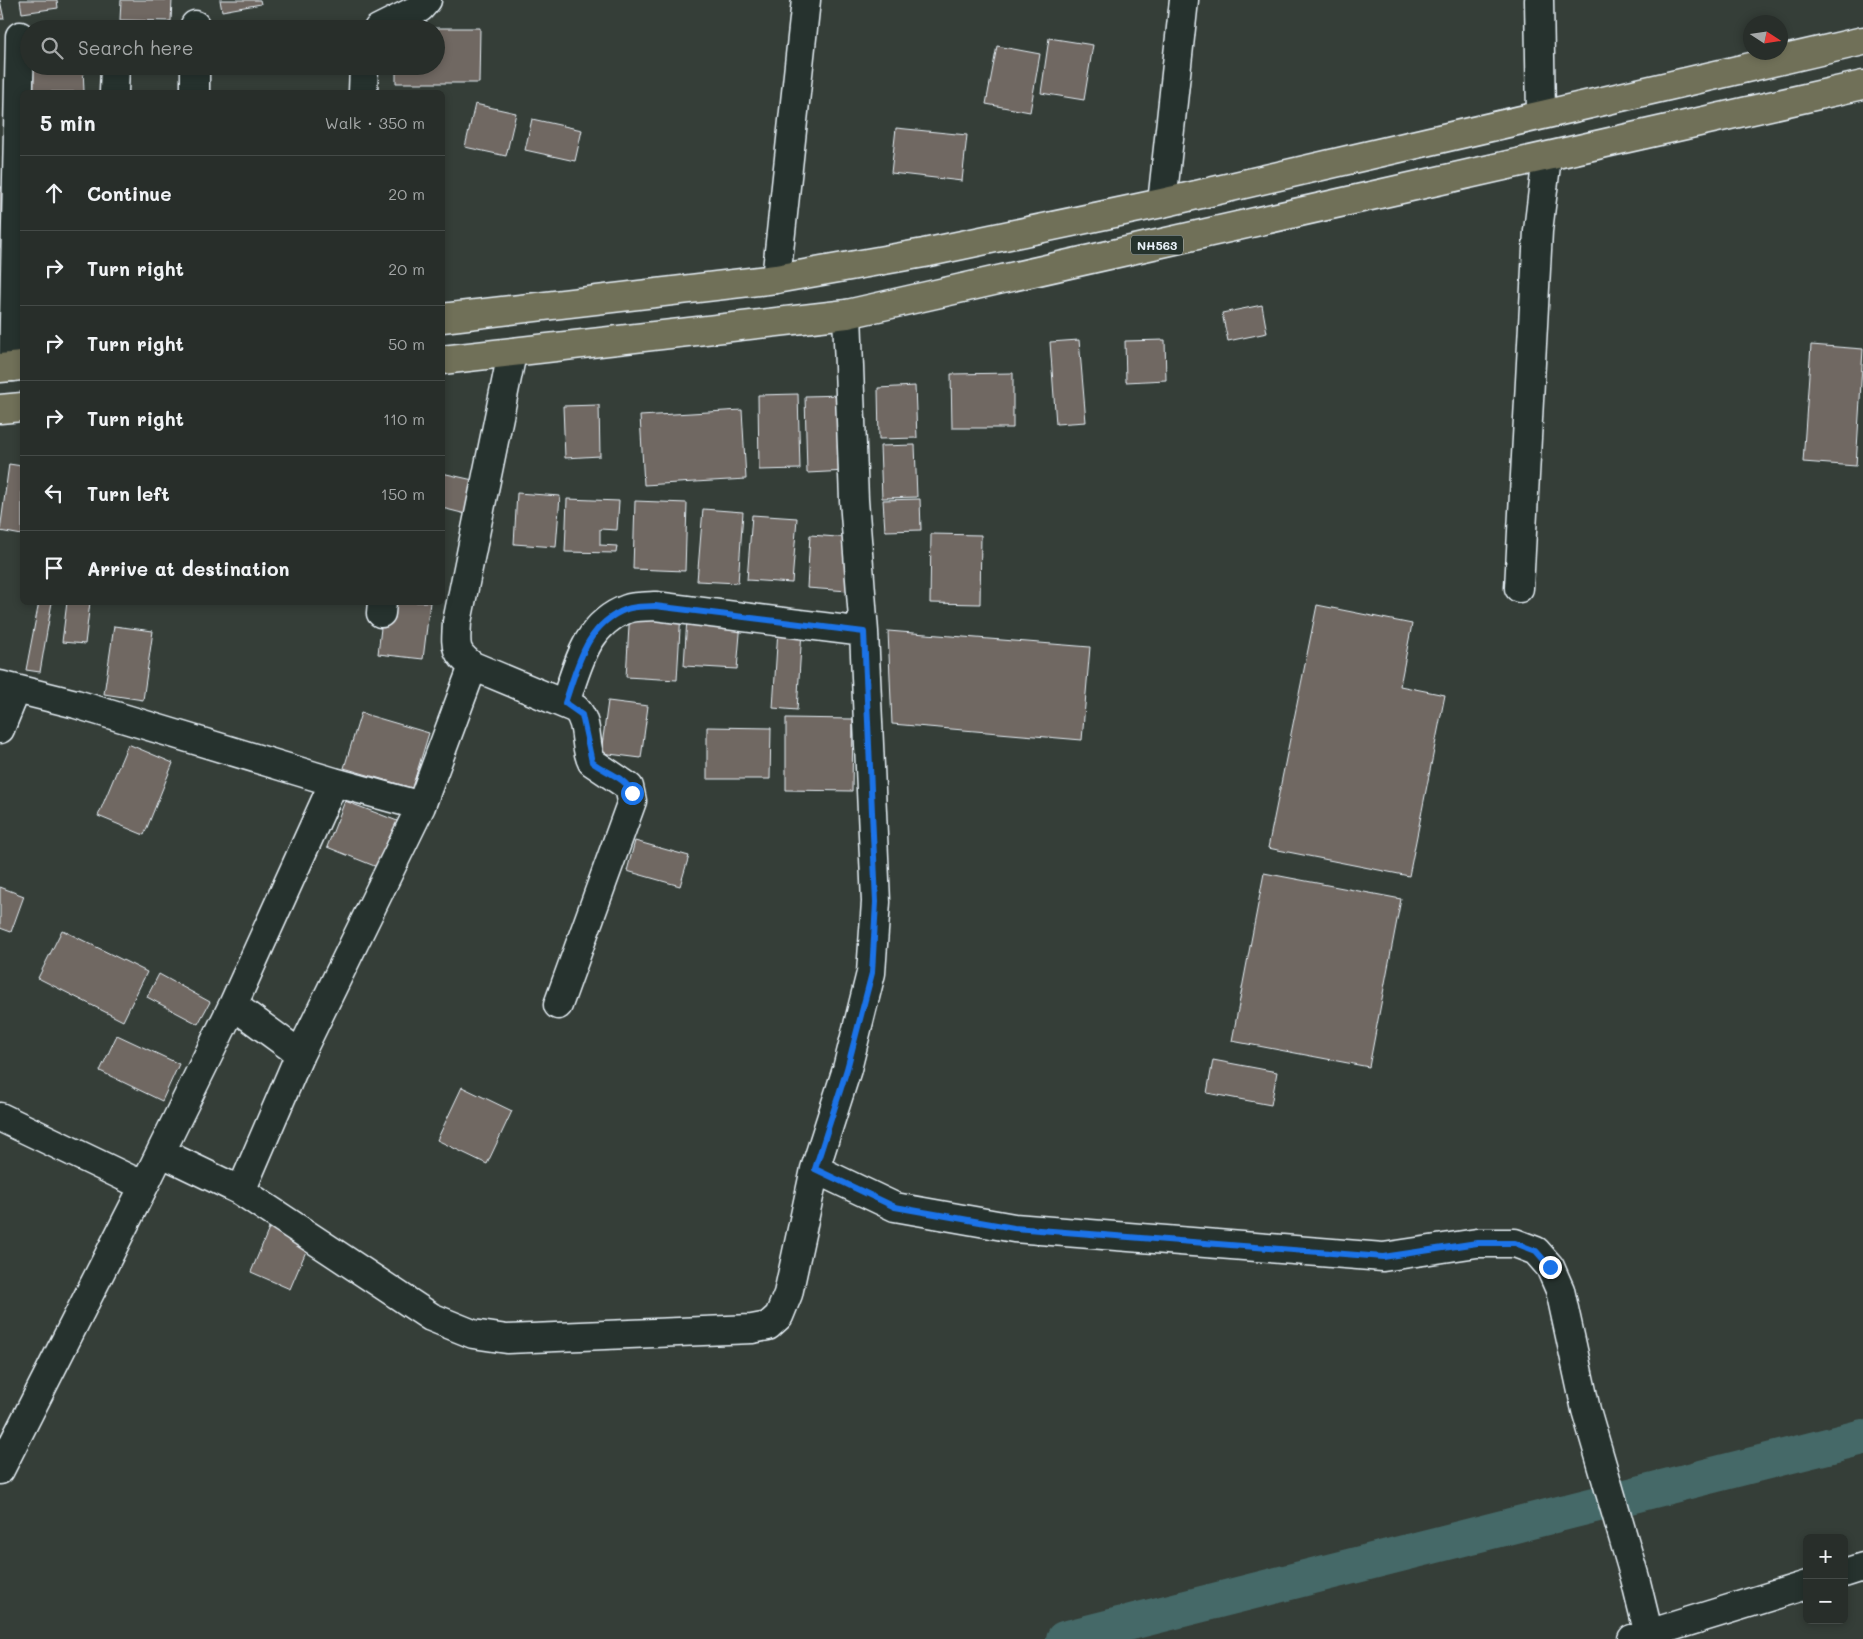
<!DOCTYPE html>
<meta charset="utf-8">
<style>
body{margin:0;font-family:Mali,sans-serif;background:#343a36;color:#f1f3f6}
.controls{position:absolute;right:15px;bottom:15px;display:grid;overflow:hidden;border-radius:8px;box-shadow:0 2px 8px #0003}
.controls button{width:45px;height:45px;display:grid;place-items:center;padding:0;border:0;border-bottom:1px solid #444a47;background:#282e2a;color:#f1f3f6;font:25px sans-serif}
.compass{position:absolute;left:1743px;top:15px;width:45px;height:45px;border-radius:50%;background:#282e2a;box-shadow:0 2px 8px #0003;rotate:102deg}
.stop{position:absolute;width:15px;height:15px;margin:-11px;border:4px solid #1a73e8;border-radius:50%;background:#fff}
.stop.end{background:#1a73e8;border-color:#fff;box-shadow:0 1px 5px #0008}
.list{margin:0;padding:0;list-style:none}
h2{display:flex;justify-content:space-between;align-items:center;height:65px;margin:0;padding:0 20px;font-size:21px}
h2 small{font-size:16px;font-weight:400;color:#a5a8a8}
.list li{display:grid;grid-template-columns:32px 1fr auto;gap:15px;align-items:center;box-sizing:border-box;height:75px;padding:0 20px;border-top:1px solid #444a47}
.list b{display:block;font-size:19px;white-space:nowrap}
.list em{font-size:16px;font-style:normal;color:#a5a8a8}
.icon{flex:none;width:28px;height:28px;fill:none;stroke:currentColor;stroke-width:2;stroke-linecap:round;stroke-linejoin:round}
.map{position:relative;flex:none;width:1863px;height:1639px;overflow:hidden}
.search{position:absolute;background:#282e2a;box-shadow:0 2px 8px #0003;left:20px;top:20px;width:425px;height:55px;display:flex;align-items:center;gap:12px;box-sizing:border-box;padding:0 18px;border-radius:28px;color:#a5a8a8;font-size:19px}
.panel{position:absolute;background:#282e2a;box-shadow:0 2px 8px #0003;left:20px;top:90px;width:425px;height:515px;border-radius:8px}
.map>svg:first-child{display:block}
</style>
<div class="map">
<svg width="1863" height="1639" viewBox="0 0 1863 1639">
<rect width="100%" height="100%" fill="#353e38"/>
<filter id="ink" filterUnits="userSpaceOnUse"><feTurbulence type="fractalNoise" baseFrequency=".02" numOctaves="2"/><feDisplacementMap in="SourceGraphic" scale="10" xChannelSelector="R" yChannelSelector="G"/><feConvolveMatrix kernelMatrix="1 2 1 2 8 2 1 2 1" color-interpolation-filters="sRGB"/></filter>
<g filter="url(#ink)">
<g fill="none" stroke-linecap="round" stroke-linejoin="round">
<!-- canal -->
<path stroke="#456968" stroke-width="36" d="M1064 1639 1863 1437"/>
</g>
<!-- building -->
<path fill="#706862" stroke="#e8f1f8" d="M0 0 4 19H0Z
M20 0H57L58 8 22 13Z
M121 0H172L171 21 120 20Z
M220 0H260L261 4 222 11Z
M302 25 347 29H301Z
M396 28H480L479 83H396V66H436V29Z
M1049 38 1093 45 1084 100 1041 93Z
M997 46 1040 54 1030 112 986 104Z
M29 66H83L84 92H27Z
M475 104 516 113 506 156 465 147Z
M532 119 582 130 575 161 525 150Z
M896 128 967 135 962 181 891 173Z
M0 187H2L8 247 0 248Z
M1262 305 1267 333 1228 341 1222 313Z
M1079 340 1086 422 1056 424 1050 342Z
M1165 340 1166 380 1126 382 1125 341Z
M1811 345 1863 349 1856 466 1803 462Z
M1013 373V428H952L951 374Z
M915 386 917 438 879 439 878 388Z
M798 394 800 469 759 470 758 395Z
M844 395 847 471 807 473 805 396Z
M599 405 600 456 565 458 563 406Z
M742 410 746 479 644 485 640 416Z
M915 445 917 497 882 498 880 446Z
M9 464 22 466V535L0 531Z
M442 473 482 482 474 516 442 508Z
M517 493 560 496 556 547 514 544Z
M567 499 619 501 617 530 600 529V545L617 546 616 553 565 552Z
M920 499 921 530 885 531 883 500Z
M635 501 687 503 685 571 633 569Z
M703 509 743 512 738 583 697 581Z
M752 515 797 518 792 583 747 580Z
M931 534 981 535 980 604 930 603Z
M810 535 851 538 848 591 807 588Z
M39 602H52L40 672 26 670Z
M67 602H90L85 644 62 642Z
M384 602H430L423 659 378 654Z
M1317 605 1412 624 1400 686 1445 695 1409 876 1268 848Z
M630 609 681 612 677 680 626 677Z
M687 618 741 622 737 669 684 666Z
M114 626 153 631 143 700 104 694Z
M778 629 802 630 797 710 773 708Z
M888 631 1090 647 1082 740 892 724Z
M608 701 648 706 641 758 601 753Z
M361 713 429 733 412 788 344 768Z
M786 718 853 719 852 791 786 790Z
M707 727 771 728 770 779H707Z
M128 744 173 763 144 835 98 816Z
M345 801 400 822 382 869 327 847Z
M635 841 689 856 680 886 627 871Z
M1264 873 1401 899 1369 1067 1232 1041Z
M0 887 24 896 11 932 0 928Z
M62 930 147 972 123 1021 38 978Z
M159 974 210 1002 198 1024 147 997Z
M117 1035 179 1064 162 1101 100 1071Z
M1213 1060 1277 1072 1271 1105 1207 1093Z
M462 1087 512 1111 487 1164 437 1140Z
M271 1224 310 1242 290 1289 251 1272Z"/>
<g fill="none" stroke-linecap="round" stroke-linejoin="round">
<!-- minor casing -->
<g stroke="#e8f1f8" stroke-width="31">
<path id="minor" d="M1539 0 1541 114
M195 25V29
M378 29 420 8 427 0
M195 66V92
M114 92 115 66
M363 92 364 66
M1162 203 1184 0
M776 279 806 0
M512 353 457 622C456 646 453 651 473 666L576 709C590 724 583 745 592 762L629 787 632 801 558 1005
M13 367 20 36
M1519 588 1538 231 1547 157
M381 613 382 602
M0 685 76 704 334 782 233 1005 144 1186 0 1117
M565 703C578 665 586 624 627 609 635 606 646 607 655 606L864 632
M0 729 16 690
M334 782 421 806 473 666
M233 1005 300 1054
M162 1153 241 1191 300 1054 421 806
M815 1169 895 1207 1014 1228 1383 1257 1477 1243H1515L1536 1251 1550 1267 1560 1290 1586 1410 1635 1578 1649 1635
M241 1191 431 1317 473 1334 507 1339 752 1329 768 1326 779 1316 788 1294 815 1169 847 1069 871 973 876 902 864 632 854 500 847 314
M0 1470 144 1186
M1844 1573 1863 1567
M1632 1639 1807 1585"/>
</g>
<!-- highway casing -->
<g stroke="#e8f1f8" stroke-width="31">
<path id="highway" d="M442 318 776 279 924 253 1162 203 1863 41
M442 360 847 314 1863 85
M0 368 22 366
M0 409 22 407"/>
</g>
<!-- minor -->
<use href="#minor" stroke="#26332d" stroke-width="28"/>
<!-- highway -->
<use href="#highway" stroke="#706f59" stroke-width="28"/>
</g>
</g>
<g fill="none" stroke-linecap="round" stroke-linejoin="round" filter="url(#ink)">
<!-- route -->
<path stroke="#1a73e8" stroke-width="6" d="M632 793C626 777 604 772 592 762L582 715 565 703C578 665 586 624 627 609 635 606 646 607 655 606L864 632 876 902 872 973 847 1069 815 1169 895 1207 1014 1228 1383 1257 1477 1243H1515L1536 1251 1550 1267"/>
</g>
<g text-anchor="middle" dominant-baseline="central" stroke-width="5" stroke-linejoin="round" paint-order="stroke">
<!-- shield labels -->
<rect fill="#26332d" stroke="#aeb8bb" stroke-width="1" x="1131" y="235.5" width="52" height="19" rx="4"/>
<g font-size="12" font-weight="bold" fill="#e8f1f8">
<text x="1157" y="245">NH563</text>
</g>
</g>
</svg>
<div class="controls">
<button>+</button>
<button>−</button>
</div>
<svg class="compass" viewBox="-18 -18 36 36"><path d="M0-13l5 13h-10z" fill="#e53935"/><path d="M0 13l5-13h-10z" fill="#a5a8a8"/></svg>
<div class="stop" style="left:632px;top:793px"></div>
<div class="stop end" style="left:1550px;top:1267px"></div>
<div class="search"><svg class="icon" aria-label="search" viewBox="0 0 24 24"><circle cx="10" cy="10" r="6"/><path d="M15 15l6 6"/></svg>Search here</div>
<section class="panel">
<h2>5 min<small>Walk · 350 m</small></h2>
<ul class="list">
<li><svg class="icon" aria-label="ahead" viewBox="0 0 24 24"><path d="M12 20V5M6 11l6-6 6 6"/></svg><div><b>Continue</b></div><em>20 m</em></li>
<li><svg class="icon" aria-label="right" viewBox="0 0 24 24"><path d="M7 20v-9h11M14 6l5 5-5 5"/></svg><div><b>Turn right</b></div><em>20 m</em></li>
<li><svg class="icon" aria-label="right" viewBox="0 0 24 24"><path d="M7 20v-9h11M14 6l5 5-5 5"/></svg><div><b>Turn right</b></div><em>50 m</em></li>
<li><svg class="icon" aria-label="right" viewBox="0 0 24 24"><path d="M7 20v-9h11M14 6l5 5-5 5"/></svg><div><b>Turn right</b></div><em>110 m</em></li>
<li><svg class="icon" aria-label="left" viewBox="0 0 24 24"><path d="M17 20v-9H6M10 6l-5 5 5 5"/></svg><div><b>Turn left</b></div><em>150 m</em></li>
<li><svg class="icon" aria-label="arrive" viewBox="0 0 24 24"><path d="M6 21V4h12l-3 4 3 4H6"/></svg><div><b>Arrive at destination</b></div></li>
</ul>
</section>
</div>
